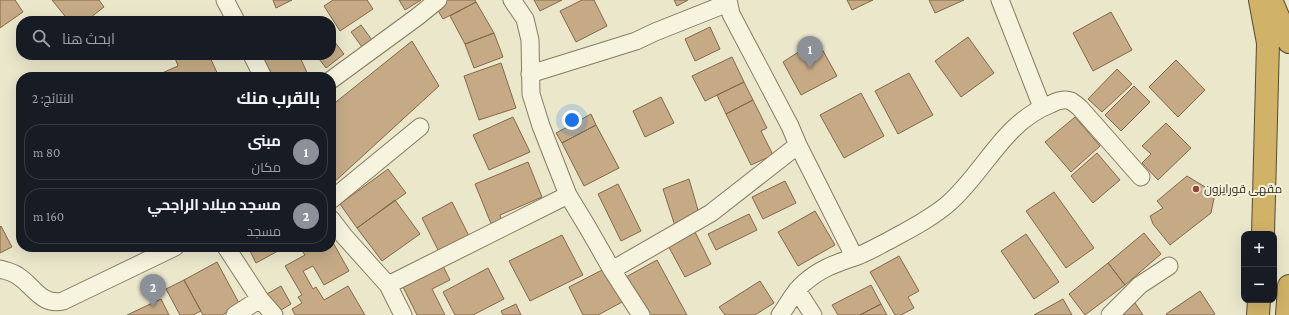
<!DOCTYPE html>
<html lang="ar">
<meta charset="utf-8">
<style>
body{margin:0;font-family:"Crimson Pro",Cairo,serif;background:#20242c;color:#f1f3f6;direction:rtl}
.controls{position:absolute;right:12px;bottom:12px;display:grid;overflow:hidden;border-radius:8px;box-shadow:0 4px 16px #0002}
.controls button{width:36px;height:36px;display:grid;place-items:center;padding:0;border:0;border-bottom:1px solid #363941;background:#171b24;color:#f1f3f6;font:20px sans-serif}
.you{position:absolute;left:572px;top:120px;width:14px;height:14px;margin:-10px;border:3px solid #fff;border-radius:50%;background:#1a73e8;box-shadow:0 0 0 6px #1a73e833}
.badge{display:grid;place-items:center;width:26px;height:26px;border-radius:50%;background:#8c9099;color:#fff;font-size:13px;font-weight:700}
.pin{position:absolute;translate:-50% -33px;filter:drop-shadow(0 1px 2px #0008)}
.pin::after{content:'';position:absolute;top:21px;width:14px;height:12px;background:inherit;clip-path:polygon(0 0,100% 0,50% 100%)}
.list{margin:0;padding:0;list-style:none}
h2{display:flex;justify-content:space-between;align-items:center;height:52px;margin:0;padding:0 16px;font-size:17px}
h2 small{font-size:13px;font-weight:400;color:#9ea1a6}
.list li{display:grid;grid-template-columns:26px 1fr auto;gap:12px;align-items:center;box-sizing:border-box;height:56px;margin:0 8px 8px;padding:0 8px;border:1px solid #363941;border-radius:16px}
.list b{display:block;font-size:15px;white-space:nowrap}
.list p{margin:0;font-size:13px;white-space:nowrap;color:#9ea1a6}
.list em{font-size:13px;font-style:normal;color:#9ea1a6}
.icon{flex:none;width:22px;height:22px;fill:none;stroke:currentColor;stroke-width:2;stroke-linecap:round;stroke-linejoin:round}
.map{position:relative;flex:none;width:1289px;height:315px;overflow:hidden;direction:ltr}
.search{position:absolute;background:#171b24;box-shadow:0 4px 16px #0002;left:16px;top:16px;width:320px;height:44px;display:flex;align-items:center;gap:10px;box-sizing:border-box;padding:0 14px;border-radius:16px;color:#9ea1a6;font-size:15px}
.panel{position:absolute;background:#171b24;box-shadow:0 4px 16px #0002;left:16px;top:72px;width:320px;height:180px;border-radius:16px;direction:rtl}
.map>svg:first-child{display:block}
</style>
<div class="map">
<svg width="1289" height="315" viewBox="0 0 1289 315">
<rect width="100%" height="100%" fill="#ebe7cb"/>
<!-- building -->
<path fill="#c5aa85" stroke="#836949" d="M0 0H15L23 12 0 28Z
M52 0H99L104 7 86 21H69Z
M273 0H292L276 8Z
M333 0H367L373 9 340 31 324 6Z
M399 0H421L405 10Z
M442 0H475L476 2 443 19 434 4Z
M534 0H562L540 11Z
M582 0H594L607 26 576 42 560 11Z
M674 0H688L677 6Z
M847 0H873L852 10Z
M929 0H964L935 13Z
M476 2 494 33 465 44 450 16Z
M1111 12 1132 50 1093 71 1073 33Z
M361 25 375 44 365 51 351 32Z
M710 27 720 49 695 61 685 39Z
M494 33 503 57 474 68 465 44Z
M331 37 344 54 326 68 316 55H331Z
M968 37 994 73 961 97 935 61Z
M817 40 837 76 801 95 783 62Z
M412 41 439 86 331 185V106Z
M181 55H209L219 77H153L178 66 175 58Z
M262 55H299L309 77H273Z
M732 57 744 82 705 101 692 76Z
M1176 60 1205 90 1178 117 1149 87Z
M501 63 516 108 479 120 464 76Z
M1117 69 1132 84 1102 112 1088 99Z
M909 73 933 115 898 134 875 91Z
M744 82 753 100 726 114 717 95Z
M1134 86 1150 102 1121 131 1105 115Z
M861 93 884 136 844 158 820 115Z
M661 97 674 123 645 137 633 111Z
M753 100 767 128 761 131 773 155 751 165 726 114Z
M591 114 596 125 562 143 556 133Z
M513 117 530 152 489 170 473 135Z
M1075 117 1100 146 1071 172 1045 142Z
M1166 123 1191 148 1158 180 1142 163 1151 154 1142 146Z
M596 125 619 168 584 186 562 143Z
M1097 153 1120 180 1093 203 1071 176Z
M528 162 542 197 500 215 502 222 492 226 475 184Z
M388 169 406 193 357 228 340 204Z
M1187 176 1215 193 1211 213 1170 245 1153 224 1150 216 1163 208 1157 201Z
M689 179 700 217 675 226 663 189Z
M785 181 796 203 763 219 752 197Z
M618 184 641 231 621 241 598 194Z
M1054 192 1094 248 1066 268 1026 211Z
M395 200 420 234 382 261 357 228Z
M452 202 469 236 439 252 422 218Z
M815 211 835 245 798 266 778 232Z
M749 214 757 230 716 250 708 234Z
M1 226 12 247 0 253V227Z
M692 226 711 264 685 277 665 240Z
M1144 233 1161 254 1125 285 1108 263Z
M1026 234 1059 282 1034 299 1001 251Z
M562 235 583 275 530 301 509 261Z
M331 239 349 271 324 285 313 266 303 271 313 289 316 287 324 300 348 286 365 315H295L292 309 302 303 298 297 302 295 285 266 305 255 302 251 309 247H331Z
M248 247H276L278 251 256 263Z
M899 256 919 291 908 297 914 308 901 315H895L870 272Z
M657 260 687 315H644L624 278Z
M217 262 240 305 222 315H203L184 280Z
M1108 263 1125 285 1085 315 1069 294Z
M442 264 450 280 432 289 445 315H417L402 285Z
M488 268 504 299 473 315H455L443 292Z
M606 268 624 301 598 315H583L569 287Z
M184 280 201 311 193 315H180L166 289Z
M760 281 774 303 755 315H725L719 307Z
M871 285 881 304 860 315H838L832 305Z
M281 286 291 304 276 313 265 295Z
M1200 291 1215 314 1213 315H1167L1166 314Z
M161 299 169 315H127Z
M1063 299 1072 315H1034Z
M1135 303 1143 315H1118Z
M516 304 521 315H503L501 311Z
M881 304 887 315H860Z"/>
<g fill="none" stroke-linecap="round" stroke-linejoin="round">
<!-- street casing -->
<g stroke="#877b61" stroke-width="19">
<path id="street" d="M225 0 236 21
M512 0 525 19 530 40 531 94 541 126 568 195 588 228 612 270 641 315
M728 0 731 14 790 126 798 145 854 256
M1000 0 1042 107
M252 55 263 77
M530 74 636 41 655 32 728 3
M331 80 417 17 438 0
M331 200 420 127
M331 219 344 236 388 285 568 195
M226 247 260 299 235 315
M0 269C6 271 13 272 18 276 34 286 41 306 63 301L175 247
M612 270 711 213 798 145
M388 285 403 315
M797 290 813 315
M260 299 274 315
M780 315C788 305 793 292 804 283 822 267 838 263 860 255 870 251 880 245 890 240 910 229 932 218 949 203 985 171 1004 122 1051 104 1057 101 1064 98 1071 101 1074 103 1078 106 1080 108L1141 177
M1110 315 1140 285 1169 266"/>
</g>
<!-- highway casing -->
<g stroke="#554934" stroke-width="24">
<path id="highway" d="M1260 0 1268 43 1263 234
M1271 0 1289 42
M1258 315 1259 300
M1287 315 1289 286"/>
</g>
<!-- street -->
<use href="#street" stroke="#f6f3de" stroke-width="17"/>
<!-- highway -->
<use href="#highway" stroke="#d0b366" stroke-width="22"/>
</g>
<!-- markers -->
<circle fill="#904436" stroke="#f3f0da" stroke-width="1.5" cx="1196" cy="189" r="4"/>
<g text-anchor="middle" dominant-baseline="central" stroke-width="4" stroke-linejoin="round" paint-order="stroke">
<!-- poi labels -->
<g font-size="12" fill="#393123" stroke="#f3f0da" text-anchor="start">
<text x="1204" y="189">مقهى قورايزون</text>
</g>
</g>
</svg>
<div class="controls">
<button>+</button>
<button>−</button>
</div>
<div class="you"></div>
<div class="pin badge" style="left:810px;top:69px">1</div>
<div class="pin badge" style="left:153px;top:307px">2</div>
<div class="search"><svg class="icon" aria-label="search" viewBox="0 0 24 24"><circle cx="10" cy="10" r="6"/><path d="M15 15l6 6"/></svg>ابحث هنا</div>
<section class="panel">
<h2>بالقرب منك<small>النتائج: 2</small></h2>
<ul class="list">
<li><span class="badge">1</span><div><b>مبنى</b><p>مكان</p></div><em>80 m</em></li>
<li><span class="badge">2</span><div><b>مسجد ميلاد الراجحي</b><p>مسجد</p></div><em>160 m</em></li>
</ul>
</section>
</div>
